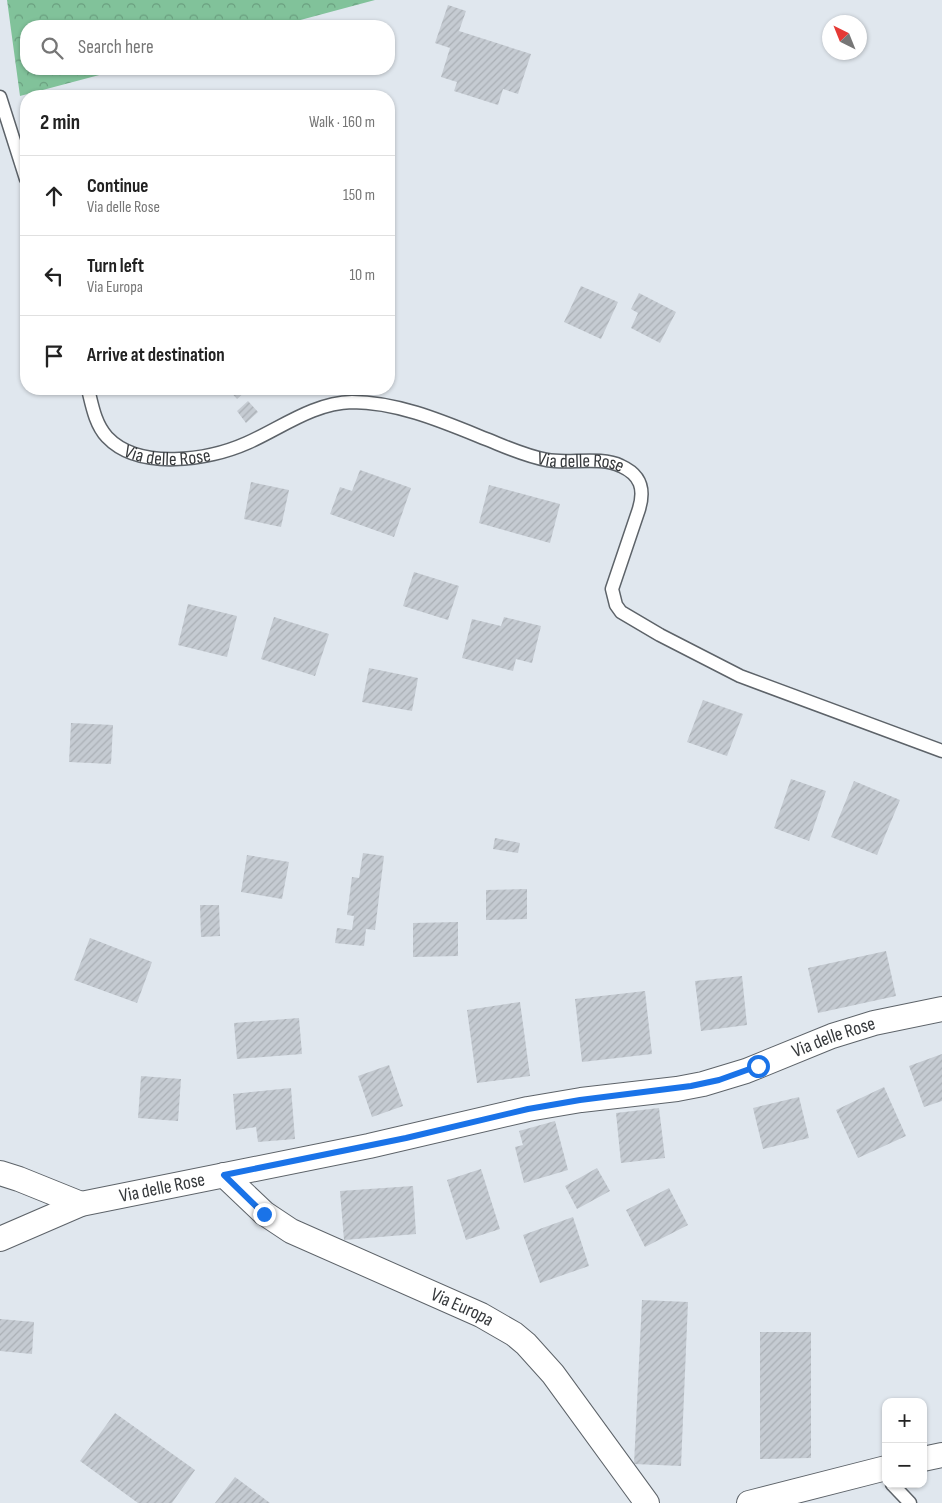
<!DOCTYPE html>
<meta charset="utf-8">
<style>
body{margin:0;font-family:"Sofia Sans Condensed",sans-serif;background:#f6f6f6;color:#222}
.controls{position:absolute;right:15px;bottom:15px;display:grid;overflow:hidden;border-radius:10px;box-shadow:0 1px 4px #0004}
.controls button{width:45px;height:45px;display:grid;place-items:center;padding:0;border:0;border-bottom:1px solid #e0e0e0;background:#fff;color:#222;font:25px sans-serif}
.compass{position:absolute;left:822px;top:15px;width:45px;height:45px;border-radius:50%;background:#fff;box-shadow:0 1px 4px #0004;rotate:317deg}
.stop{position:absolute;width:15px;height:15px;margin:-11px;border:4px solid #1a73e8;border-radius:50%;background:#fff}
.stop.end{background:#1a73e8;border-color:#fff;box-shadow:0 1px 5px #0008}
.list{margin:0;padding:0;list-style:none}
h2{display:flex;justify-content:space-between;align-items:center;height:65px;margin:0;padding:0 20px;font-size:21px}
h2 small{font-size:16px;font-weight:400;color:#767676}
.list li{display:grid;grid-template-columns:32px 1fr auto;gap:15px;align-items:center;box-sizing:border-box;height:80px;padding:0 20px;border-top:1px solid #e0e0e0}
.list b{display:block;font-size:19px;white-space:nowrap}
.list p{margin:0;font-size:16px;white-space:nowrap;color:#767676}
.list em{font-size:16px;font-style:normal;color:#767676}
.icon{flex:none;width:28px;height:28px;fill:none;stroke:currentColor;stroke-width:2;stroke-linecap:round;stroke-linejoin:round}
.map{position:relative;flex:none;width:942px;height:1503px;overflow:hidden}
.search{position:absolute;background:#fff;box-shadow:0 1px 4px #0004;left:20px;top:20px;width:375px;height:55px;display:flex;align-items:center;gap:12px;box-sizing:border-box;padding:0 18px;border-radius:20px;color:#767676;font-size:19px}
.panel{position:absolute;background:#fff;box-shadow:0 1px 4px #0004;left:20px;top:90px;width:375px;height:305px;border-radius:20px}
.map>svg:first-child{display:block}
</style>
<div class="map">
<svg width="942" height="1503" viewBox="0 0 942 1503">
<defs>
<pattern id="forest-crowns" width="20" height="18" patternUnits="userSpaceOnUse" patternTransform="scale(1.25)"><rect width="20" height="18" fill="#81c29a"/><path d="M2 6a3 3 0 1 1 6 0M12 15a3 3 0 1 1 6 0" fill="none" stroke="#6a9f7f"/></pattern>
<pattern id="building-hatch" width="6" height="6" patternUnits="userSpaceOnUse" patternTransform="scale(1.25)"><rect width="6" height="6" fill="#c5cbd2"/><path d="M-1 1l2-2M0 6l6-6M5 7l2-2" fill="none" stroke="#aaafb5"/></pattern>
</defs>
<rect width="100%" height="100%" fill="#e0e7ee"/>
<!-- forest -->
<path fill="url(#forest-crowns)" d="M7 0H375L278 26H26V69H122L20 96Z"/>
<!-- building -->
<path fill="url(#building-hatch)" d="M448 5 466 11 459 31 531 54 518 94 503 89 498 105 454 91 457 82 441 77 450 48 435 43Z
M581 286 618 302 601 339 564 322Z
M639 293 676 312 660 343 631 328 638 313 631 309Z
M228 389H248L237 399Z
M248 401 258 412 246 423 237 411Z
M360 470 411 488 394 537 330 514 340 487 352 491Z
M251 482 289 490 281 527 244 519Z
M489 485 560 504 550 543 479 523Z
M414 572 459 586 448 620 403 606Z
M188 604 237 616 227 657 178 645Z
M274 617 329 634 315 676 261 659Z
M504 617 541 626 532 663 516 659 513 671 462 658 472 619 501 626Z
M369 668 418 678 412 711 362 702Z
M703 700 743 714 727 756 687 742Z
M71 723 113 725 111 764 69 762Z
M791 779 826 791 809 841 774 828Z
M854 781 900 800 877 855 831 837Z
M495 838 520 843 518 853 493 849Z
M363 853 384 856 375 930 366 929 364 946 335 943 337 928 352 930 354 916 347 915 352 877 359 878Z
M247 855 289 862 282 899 241 892Z
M527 889V919L486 920V890Z
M200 905H219L220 936 201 937Z
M458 922V956L413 957V923Z
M90 938 152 962 137 1003 74 980Z
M886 951 896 996 818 1013 808 968Z
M742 976 747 1025 701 1031 695 981Z
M645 991 652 1054 582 1062 575 999Z
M520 1002 530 1076 477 1083 467 1010Z
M299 1018 302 1054 237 1059 234 1023Z
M942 1054V1101L924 1107 909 1066Z
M389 1065 403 1106 372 1117 358 1076Z
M141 1076 181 1079 178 1121 138 1118Z
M884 1087 906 1136 858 1158 836 1110Z
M291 1088 295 1139 258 1142 256 1127 236 1130 233 1094Z
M799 1097 809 1138 763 1149 753 1108Z
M659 1108 665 1158 621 1163 616 1113Z
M555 1121 568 1170 524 1183 515 1147 523 1145 519 1131Z
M597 1168 610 1191 577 1209 565 1186Z
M481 1169 500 1229 466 1240 447 1180Z
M413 1186 416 1234 344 1240 340 1191Z
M669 1188 688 1225 645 1247 626 1210Z
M573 1217 589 1266 540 1283 523 1235Z
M642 1300 688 1302 681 1466 634 1464Z
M0 1319 34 1322 32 1354 0 1351Z
M760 1332H811V1458L760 1459Z
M115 1413 195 1470 172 1503H138L80 1461Z
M235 1477 270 1503H215Z"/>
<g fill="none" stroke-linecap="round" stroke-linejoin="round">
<!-- service casing -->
<g stroke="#5d6369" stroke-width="15">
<g id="service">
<path d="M0 97 26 179"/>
<path id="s1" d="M88 389C92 405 95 424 107 437 139 471 209 460 247 443 281 428 313 403 352 402 398 402 444 422 486 439 506 447 525 456 547 460 569 464 601 456 621 466 641 475 645 489 639 509L612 589 616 605 621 612 660 635 740 676 942 751"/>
<path d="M892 1484 910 1503"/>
</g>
</g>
<!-- minor casing -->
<g stroke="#5d6369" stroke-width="26">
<g id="minor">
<path d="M0 1173 19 1179 81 1204"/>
<path id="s2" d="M224 1175 264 1213 291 1231 481 1315 514 1334 526 1344 553 1374 647 1503"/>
<path id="s3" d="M0 1239 81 1204 369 1146 528 1109 581 1100 677 1089 703 1084 746 1071 832 1036 874 1023 942 1009"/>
<path d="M923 1459 942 1455"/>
<path d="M749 1503 886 1468"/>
</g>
</g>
<!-- service -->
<use href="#service" stroke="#fff" stroke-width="12"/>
<!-- minor -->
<use href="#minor" stroke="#fff" stroke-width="24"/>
</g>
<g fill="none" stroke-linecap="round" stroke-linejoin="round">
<!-- route -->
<path stroke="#1a73e8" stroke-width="6" d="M264 1214 224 1175 406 1138 528 1109 580 1100 691 1086 719 1080 758 1066"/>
</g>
<g text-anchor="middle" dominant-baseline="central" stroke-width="4.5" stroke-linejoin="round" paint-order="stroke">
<!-- street labels -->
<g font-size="19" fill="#36393c" stroke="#edf4fb">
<text stroke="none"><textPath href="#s1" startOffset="118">Via delle Rose</textPath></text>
<text stroke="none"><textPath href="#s1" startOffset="552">Via delle Rose</textPath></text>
<text stroke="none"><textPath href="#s3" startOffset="861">Via delle Rose</textPath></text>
<text stroke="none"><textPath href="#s3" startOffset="171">Via delle Rose</textPath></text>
<text stroke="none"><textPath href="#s2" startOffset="275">Via Europa</textPath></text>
</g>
</g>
</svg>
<div class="controls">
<button>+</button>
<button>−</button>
</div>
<svg class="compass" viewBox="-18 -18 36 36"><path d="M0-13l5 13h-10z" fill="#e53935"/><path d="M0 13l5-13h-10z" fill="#767676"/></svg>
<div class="stop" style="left:758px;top:1066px"></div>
<div class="stop end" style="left:264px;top:1214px"></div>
<div class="search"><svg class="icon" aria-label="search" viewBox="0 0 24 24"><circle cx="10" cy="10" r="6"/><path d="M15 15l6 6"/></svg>Search here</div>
<section class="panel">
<h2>2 min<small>Walk · 160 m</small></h2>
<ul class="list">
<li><svg class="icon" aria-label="ahead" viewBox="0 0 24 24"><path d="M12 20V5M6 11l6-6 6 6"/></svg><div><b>Continue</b><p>Via delle Rose</p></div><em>150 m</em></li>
<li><svg class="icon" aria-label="left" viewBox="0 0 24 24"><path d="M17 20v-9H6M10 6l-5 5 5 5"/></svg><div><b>Turn left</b><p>Via Europa</p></div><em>10 m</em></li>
<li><svg class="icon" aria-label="arrive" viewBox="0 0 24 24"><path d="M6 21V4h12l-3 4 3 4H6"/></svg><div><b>Arrive at destination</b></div></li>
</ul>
</section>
</div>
